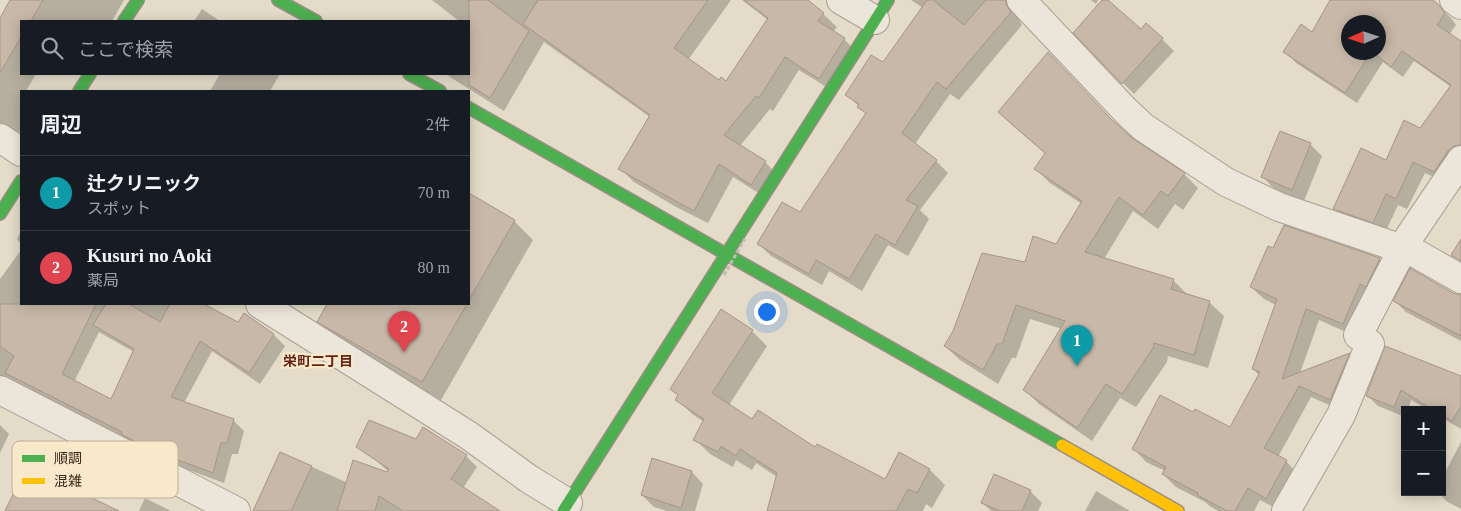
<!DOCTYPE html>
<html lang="ja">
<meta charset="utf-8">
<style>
body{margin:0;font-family:"Times New Roman","Noto Sans JP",serif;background:#20242c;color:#f1f3f6}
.controls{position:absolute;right:15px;bottom:15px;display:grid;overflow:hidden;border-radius:0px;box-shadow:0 2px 12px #0003}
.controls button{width:45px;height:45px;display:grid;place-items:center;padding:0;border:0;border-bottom:1px solid #363941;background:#171b24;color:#f1f3f6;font:25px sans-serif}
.compass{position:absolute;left:1341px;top:15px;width:45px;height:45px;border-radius:50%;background:#171b24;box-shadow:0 2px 12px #0003;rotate:267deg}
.you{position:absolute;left:766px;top:311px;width:18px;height:18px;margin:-12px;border:4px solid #fff;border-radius:50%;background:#1a73e8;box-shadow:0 0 0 8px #1a73e833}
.badge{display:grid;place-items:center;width:32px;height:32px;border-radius:50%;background:#ea580c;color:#fff;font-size:16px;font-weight:700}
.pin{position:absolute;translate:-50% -41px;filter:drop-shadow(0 1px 2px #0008)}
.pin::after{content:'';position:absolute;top:26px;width:18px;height:15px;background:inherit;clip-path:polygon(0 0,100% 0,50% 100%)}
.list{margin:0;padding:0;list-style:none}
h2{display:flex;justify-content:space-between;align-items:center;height:65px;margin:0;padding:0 20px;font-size:21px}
h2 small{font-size:16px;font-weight:400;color:#9ea1a6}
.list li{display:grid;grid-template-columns:32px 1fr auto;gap:15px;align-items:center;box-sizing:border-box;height:75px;padding:0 20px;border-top:1px solid #363941}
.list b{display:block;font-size:19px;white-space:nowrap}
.list p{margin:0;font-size:16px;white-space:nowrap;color:#9ea1a6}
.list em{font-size:16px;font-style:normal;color:#9ea1a6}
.icon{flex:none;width:28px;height:28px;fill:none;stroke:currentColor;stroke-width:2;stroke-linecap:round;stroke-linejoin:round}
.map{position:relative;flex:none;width:1461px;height:511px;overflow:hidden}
.search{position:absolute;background:#171b24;box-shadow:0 2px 12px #0003;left:20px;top:20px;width:450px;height:55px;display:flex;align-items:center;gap:12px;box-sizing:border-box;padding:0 18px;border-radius:0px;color:#9ea1a6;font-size:19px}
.panel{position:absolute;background:#171b24;box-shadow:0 2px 12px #0003;left:20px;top:90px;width:450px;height:215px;border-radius:0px}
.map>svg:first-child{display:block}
</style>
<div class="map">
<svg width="1461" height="511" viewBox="0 0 1461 511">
<rect width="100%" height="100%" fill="#e4dbc8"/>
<!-- shadow -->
<path fill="#0003" fill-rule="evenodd" d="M12 0H124L112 21H21V74H36L26 91H21V129L17 136 0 144V21Z
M432 0H731L688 60 719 81 726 83 768 20 742 0H806L823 14 837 27 833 32 844 39 858 53 833 91 799 70 773 111 770 109 740 146 765 162 779 176 765 197 733 177 708 223 676 207 634 182 620 168 650 117 544 42 504 111 450 77 447 74H469V21H459Z
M911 0H1010L1018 8V17L1022 25 959 100 950 94 915 144 936 161 948 173 920 210 929 219 908 256 888 245 862 291 829 271 822 285 771 256 758 243 800 214 867 114 847 95 883 64 923 8Z
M1091 0H1098L1096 4Z
M1104 0H1107L1141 31 1162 39 1174 51 1134 94 1123 83Z
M1332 0H1431L1451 18 1456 25 1449 35 1461 43V161L1446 183 1425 173 1407 209 1398 205 1385 233 1346 220 1335 209 1421 129 1451 87 1414 61 1403 77 1383 62 1357 103 1296 63 1285 51 1313 33ZM1348 22H1378V52H1348Z
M202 9 220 21H194Z
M220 74H280L270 91H210Z
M999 112 1117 126 1132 139 1184 174 1198 188 1183 210 1175 204 1158 229 1133 211 1104 259 1173 280 1188 295 1209 302 1224 316 1208 368 1168 356 1167 362 1136 407 1120 398 1092 441 1039 404 1025 390 1062 329 1030 319 1016 358H1012L998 384 960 360 945 346 1026 263 1057 245 1082 204 1050 183 1036 169 1046 154 1013 126Z
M1310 144 1322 156 1304 201 1274 189 1263 177Z
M469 194 514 221 533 240 441 400 338 340 319 321 328 306 326 304H469Z
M1285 227 1380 259 1392 271 1355 336 1319 320 1300 373 1349 354 1361 366 1343 411 1311 397 1278 457 1286 461 1298 474 1279 510 1260 500 1254 511H1218L1211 507 1205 502 1176 487 1163 474 1165 471 1146 462 1134 449 1194 414 1230 429 1259 375 1253 369 1276 305 1264 299 1251 287 1273 250Z
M21 231V244L17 239Z
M21 250V304H201L239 323 244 315 274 335 285 346 260 384 212 351 184 403 233 420 244 431 238 454H232L224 483 175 465 134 445 128 440 0 376V279ZM99 332 134 352 112 401 74 382Z
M1453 294 1461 296V341L1406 312 1395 301Z
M752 331 767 346 729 405 753 421 886 481 899 454 930 470 945 485 932 508 926 504 923 511H768L777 477 756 463 752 470 736 460 733 467 710 454 695 439 704 422 692 414 677 399 679 396 671 389Z
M1461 378V429L1442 418V410H1428L1411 400 1408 410H1405V417L1378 406 1367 395Z
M0 425 9 434 0 453Z
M416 441 466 456 477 467 463 488 498 511H363L389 472 371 456Z
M1461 442V509L1446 501 1438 492H1442V478Z
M281 453 348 483 354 511H255Z
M653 460 692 472 703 484 695 511H667L654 507 642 495Z
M70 474 83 487 80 493 116 511H6Z
M1030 491 1042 503 1038 511H991L983 503Z
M1096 491 1130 511H1085Z
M145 498 171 511H139Z"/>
<!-- building -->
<path fill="#c8b8a8" stroke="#a49587" d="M10 0H43L31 21H21V37L0 73V18Z
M469 0H488L529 31 490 98 469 85Z
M538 0H708L674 48 719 80 721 77 726 81 768 18 744 0H808L824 13 818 21 845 38 819 79 785 57 759 98 756 96 724 135 766 161 751 185 719 164 694 211 661 193 618 169 650 115 523 24Z
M927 0H933L964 25 986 0H1006V4L1011 12 946 89 937 82 902 133 937 160 906 200 918 206 895 245 876 234 849 279 816 260 809 274 757 244 782 202 800 212 866 113 857 107 859 104 845 95 871 55 883 62Z
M1102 0H1108L1141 29 1146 23 1163 38 1122 84 1073 33Z
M1330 0H1433L1439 5 1445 13 1437 25 1461 41V145L1454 146 1448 151 1434 172 1413 162 1396 199 1386 194 1373 223 1333 209 1361 148 1386 160 1404 120 1420 128 1451 85 1402 51 1391 67 1372 52H1378V22H1348V52H1371L1345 93 1283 52 1301 24 1312 32Z
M1048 52 1111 119 1132 138 1185 173 1168 196 1161 191 1143 215 1119 197 1085 252 1174 279 1171 289 1210 301 1194 355 1154 343 1153 348 1122 394 1106 384 1077 428 1023 390 1065 321 1016 305 1002 344H997L983 370 944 346 953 331 982 253 1025 262 1033 236 1056 244 1082 201 1034 169 1045 153 998 112Z
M1280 131 1311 143 1292 190 1261 177Z
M469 193 515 220 469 300Z
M1284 225 1380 258 1366 287 1360 284 1343 324 1306 309 1282 379 1350 353 1330 400 1299 386 1264 448 1287 460 1266 499 1248 488 1235 511H1227L1197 495 1198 493 1162 474 1166 467 1132 449 1160 395 1193 412 1195 409 1230 427 1260 372 1252 369 1277 299 1250 287 1268 246 1273 248Z
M1461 239V261L1451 255Z
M1410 268 1453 293 1461 295V336L1393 301Z
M0 304H96L62 374 111 399 134 349 93 325 106 304H129L160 322 170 304H204L238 322 244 313 274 334 249 373 200 341 171 397 234 419 227 443H221L213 473 162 454 138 443 121 434 122 432 5 373 14 356 0 346Z
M327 304H467L422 382 317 322Z
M721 309 753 330 712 393 752 419 758 410 815 447 817 444 885 479 899 452 930 469 917 493 908 489 896 511H767L777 473 740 449 736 456 721 446 718 452 693 440 704 419 675 400 678 395 670 389Z
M1385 346 1461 376V406L1452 421 1442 415V410H1433L1401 390 1394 407 1366 396Z
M369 420 416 439 423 427 467 455 451 479 500 511H403L379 496 375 511H337L353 460 387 472 389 469 356 447Z
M280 452 312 466 291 511H253Z
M33 453 71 473 65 485 119 511H5Z
M652 458 692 471 681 508 641 495Z
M994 474 1031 490 1022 511H1000L981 503Z"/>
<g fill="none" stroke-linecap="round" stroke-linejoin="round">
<!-- street casing -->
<g stroke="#a89f92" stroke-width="30">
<path id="street" d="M841 0 875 20
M1021 0 1125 110 1143 127 1226 182 1279 207 1417 254 1461 279
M1454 0 1461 5
M0 138 21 152
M260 304 468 435 529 479 568 503
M0 390 236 511
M1286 511 1341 415 1370 344 1358 335 1409 237 1461 160"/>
</g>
<!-- fast casing -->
<g stroke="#988f82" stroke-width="14">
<path id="fast" d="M278 0 316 21
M124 21 138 0
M409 74 440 91
M79 91 90 74
M469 108 1062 445
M0 214 21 181
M563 511 888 0"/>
</g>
<!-- slow casing -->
<g stroke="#988f82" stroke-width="14">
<path id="slow" d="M1062 445 1178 511"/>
</g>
<!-- street -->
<use href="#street" stroke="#ece5da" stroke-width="28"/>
<!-- fast -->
<use href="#fast" stroke="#4caf50" stroke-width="11"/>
<!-- slow -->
<use href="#slow" stroke="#ffc107" stroke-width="11"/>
<!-- path-bridge -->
<path stroke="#c4bcb1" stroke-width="3" stroke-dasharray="4 2.5" stroke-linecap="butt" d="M724 275 745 239"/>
</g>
<g text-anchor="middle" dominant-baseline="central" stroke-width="4.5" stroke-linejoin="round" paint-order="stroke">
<!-- neighbourhood labels -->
<g font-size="14" font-weight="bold" fill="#672316" stroke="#f8e9cb">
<text x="318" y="361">栄町二丁目</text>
</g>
</g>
<!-- legend -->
<rect x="12" y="441" width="166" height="57" rx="8" fill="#f8e9cb" stroke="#beaf96" stroke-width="1"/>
<rect x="22" y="455" width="23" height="7" fill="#4caf50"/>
<rect x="22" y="478" width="23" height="6" fill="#ffc107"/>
<g font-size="14" fill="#37271a">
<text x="54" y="463">順調</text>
<text x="54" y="486">混雑</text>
</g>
</svg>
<div class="controls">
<button>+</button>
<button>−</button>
</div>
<svg class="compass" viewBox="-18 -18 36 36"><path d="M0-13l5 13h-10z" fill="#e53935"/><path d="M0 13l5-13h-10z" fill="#9ea1a6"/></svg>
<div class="you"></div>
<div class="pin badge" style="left:1077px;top:366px;background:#0f9aa8">1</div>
<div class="pin badge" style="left:404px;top:352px;background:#e0444e">2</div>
<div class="search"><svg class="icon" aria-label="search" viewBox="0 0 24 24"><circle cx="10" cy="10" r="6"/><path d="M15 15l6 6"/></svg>ここで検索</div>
<section class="panel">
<h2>周辺<small>2件</small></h2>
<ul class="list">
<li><span class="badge" style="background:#0f9aa8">1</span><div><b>辻クリニック</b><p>スポット</p></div><em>70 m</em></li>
<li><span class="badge" style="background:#e0444e">2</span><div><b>Kusuri no Aoki</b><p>薬局</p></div><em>80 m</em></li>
</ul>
</section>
</div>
